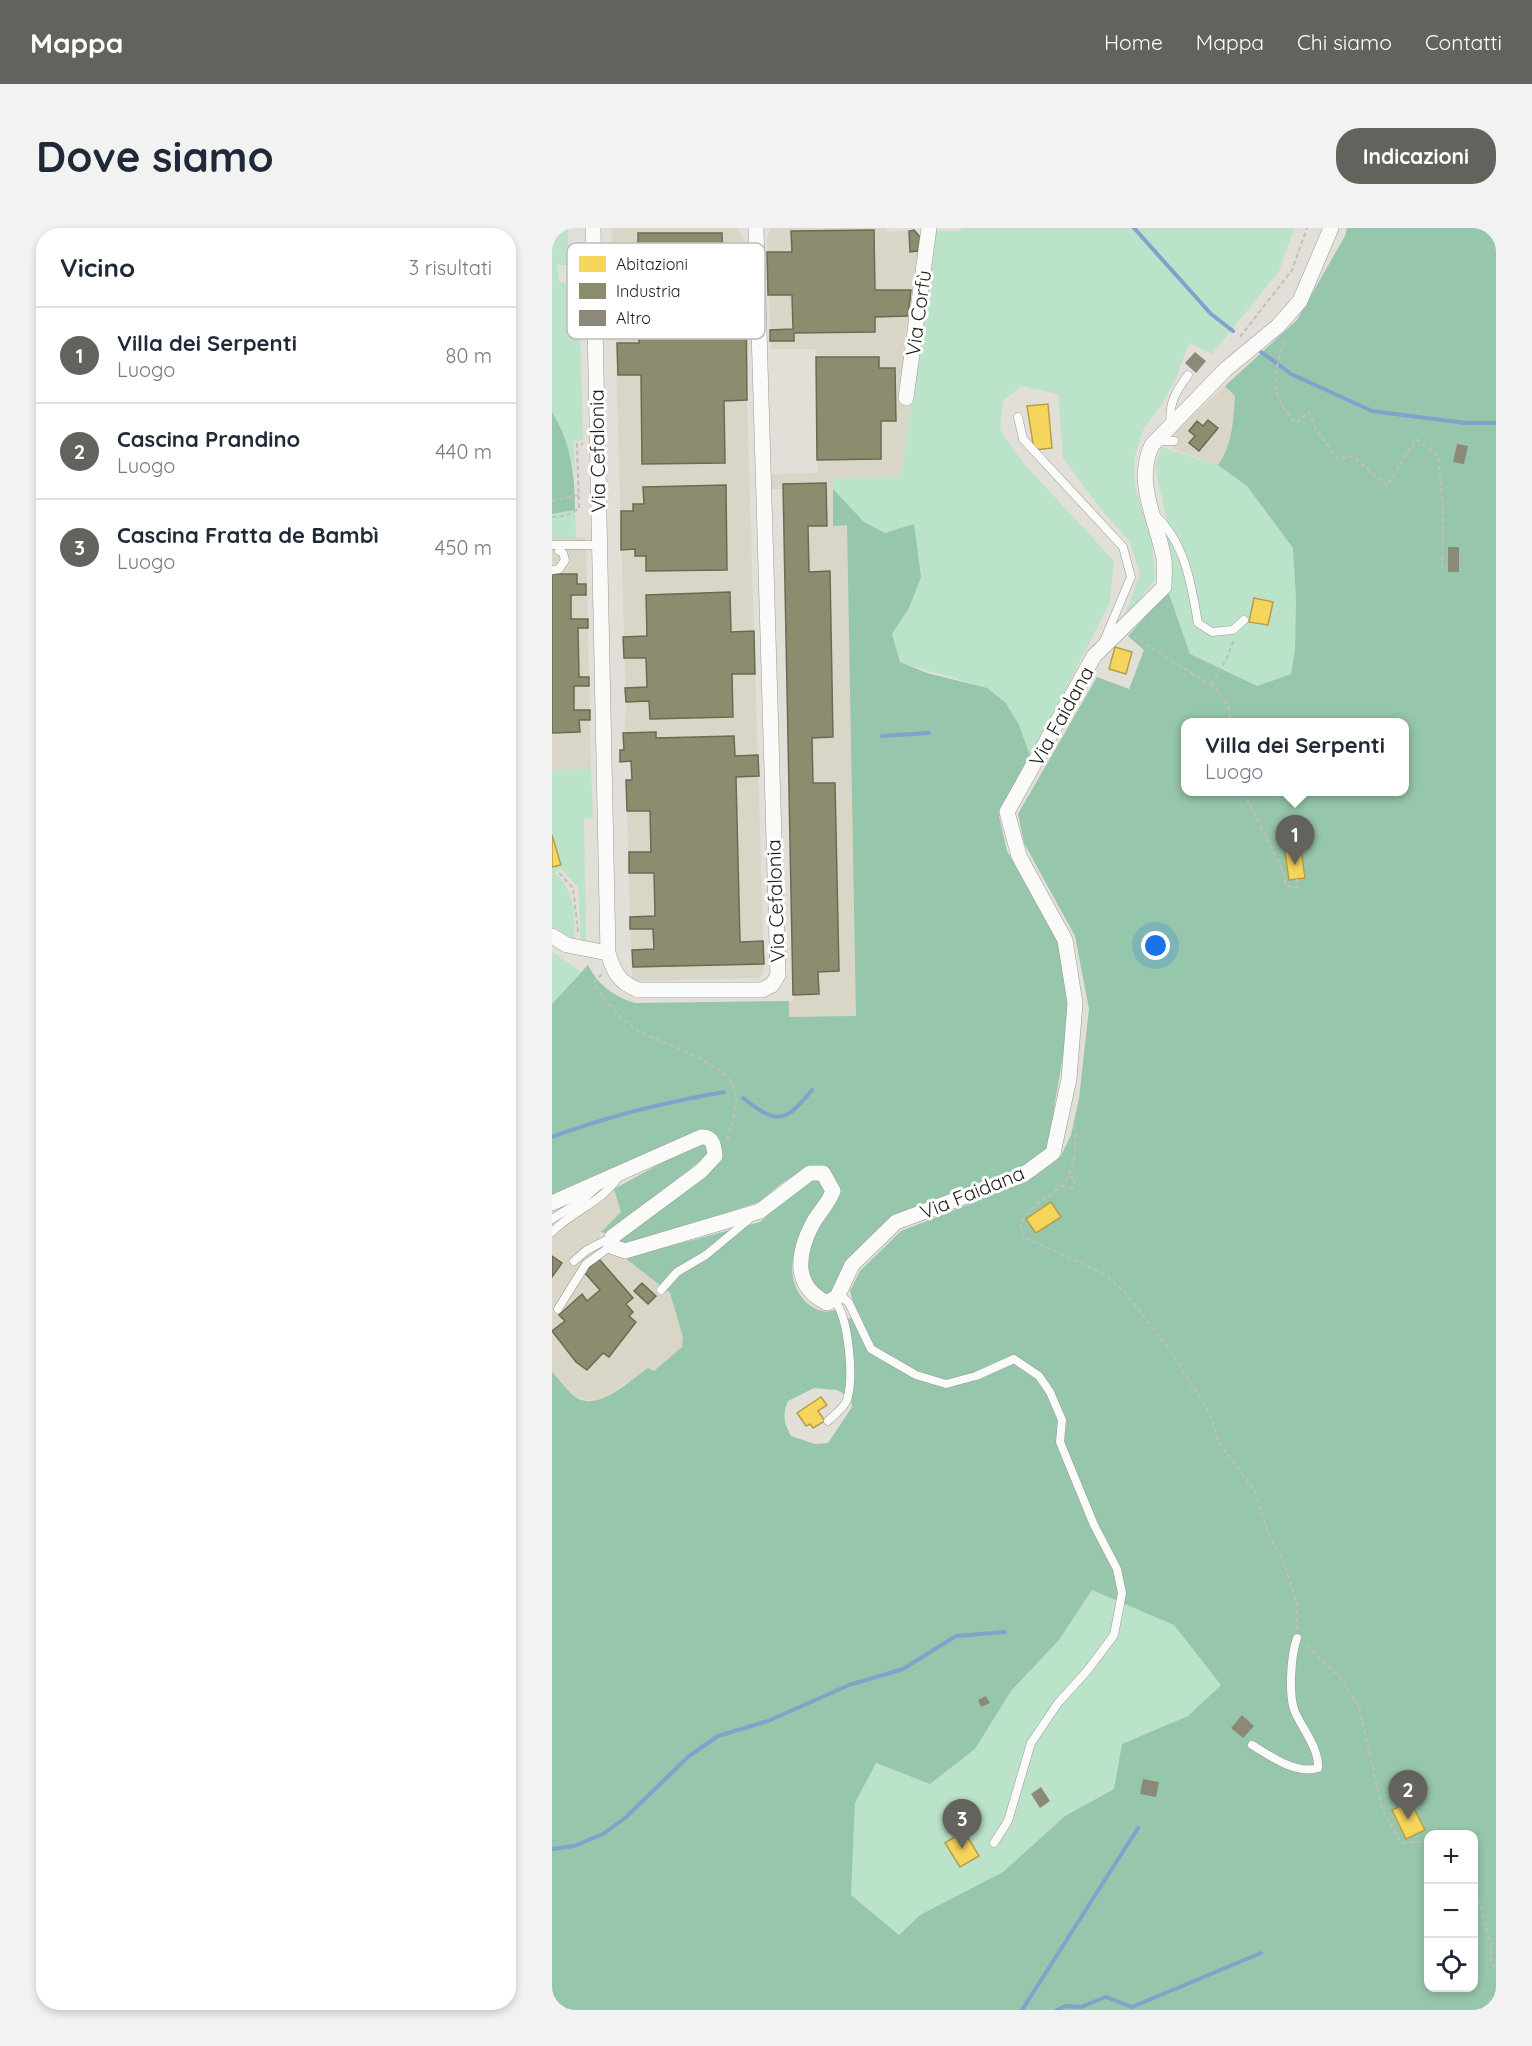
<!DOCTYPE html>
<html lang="it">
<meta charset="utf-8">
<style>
body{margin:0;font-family:Quicksand,sans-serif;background:#f2f2f3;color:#1f2937}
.controls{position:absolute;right:18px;bottom:18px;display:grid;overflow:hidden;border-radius:12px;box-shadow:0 3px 9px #0003}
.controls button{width:54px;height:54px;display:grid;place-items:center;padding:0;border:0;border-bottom:2px solid #e0e1e3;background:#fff;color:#1f2937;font:30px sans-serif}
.you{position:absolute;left:604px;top:718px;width:21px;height:21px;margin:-15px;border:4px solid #fff;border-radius:50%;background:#1a73e8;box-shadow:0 0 0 9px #1a73e833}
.badge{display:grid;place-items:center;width:39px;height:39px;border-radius:50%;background:#63625c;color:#fff;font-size:20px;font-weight:700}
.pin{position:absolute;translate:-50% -50px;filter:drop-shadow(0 2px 3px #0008)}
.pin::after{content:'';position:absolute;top:32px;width:21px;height:18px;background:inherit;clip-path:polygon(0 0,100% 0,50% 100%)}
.popup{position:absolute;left:629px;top:490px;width:228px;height:78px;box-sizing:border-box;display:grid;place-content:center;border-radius:12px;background:#fff;filter:drop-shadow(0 2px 4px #0005);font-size:20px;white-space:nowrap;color:#747a83}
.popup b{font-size:22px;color:#1f2937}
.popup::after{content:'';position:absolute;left:50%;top:100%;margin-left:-12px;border:12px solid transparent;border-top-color:#fff}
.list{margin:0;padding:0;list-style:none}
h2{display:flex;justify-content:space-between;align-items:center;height:78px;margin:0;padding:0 24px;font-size:26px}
h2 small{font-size:20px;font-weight:400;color:#747a83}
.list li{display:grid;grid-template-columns:39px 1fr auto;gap:18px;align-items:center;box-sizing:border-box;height:96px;padding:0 24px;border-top:2px solid #e0e1e3}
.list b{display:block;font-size:22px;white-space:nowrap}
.list p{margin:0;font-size:20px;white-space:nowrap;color:#747a83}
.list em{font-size:20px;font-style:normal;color:#747a83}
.icon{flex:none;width:33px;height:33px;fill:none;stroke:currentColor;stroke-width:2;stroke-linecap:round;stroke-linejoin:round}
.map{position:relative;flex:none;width:944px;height:1782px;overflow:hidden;border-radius:24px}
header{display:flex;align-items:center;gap:36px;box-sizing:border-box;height:84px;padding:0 30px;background:#63625c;color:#fff}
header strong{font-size:28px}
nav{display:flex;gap:33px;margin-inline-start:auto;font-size:21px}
.intro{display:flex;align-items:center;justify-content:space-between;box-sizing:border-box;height:144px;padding:0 36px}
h1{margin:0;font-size:42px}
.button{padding:15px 27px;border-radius:24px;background:#63625c;color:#fff;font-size:21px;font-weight:700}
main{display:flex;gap:36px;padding:0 36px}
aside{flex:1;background:#fff;border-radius:24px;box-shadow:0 3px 9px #0003}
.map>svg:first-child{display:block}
</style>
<header>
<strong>Mappa</strong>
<nav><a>Home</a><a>Mappa</a><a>Chi siamo</a><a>Contatti</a></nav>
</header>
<div class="intro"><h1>Dove siamo</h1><a class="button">Indicazioni</a></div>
<main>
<aside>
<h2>Vicino<small>3 risultati</small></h2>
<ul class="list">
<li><span class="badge">1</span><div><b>Villa dei Serpenti</b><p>Luogo</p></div><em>80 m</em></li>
<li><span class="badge">2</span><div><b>Cascina Prandino</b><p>Luogo</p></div><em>440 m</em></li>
<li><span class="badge">3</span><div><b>Cascina Fratta de Bambì</b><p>Luogo</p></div><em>450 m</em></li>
</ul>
</aside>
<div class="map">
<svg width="944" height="1782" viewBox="0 0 944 1782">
<rect width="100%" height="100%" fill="#e1dfd8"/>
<!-- built -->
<path fill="#dad6c7" d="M60 0H186L193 12 195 172 212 736 211 746 206 750 80 753 74 552 80 551 79 534H68V522L72 521 74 474Z
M219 0H334L336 4 362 2 368 9 351 125 355 131 360 170 349 250 281 251V297H295L305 789H237V773H242L231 261H216V246L266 245 264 129 263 121H219L215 10Z
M673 158 683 168 681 203 675 225 666 237 621 221 624 203Z
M0 310H34L39 541 0 542Z
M60 955 69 984 48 1006 47 1015 58 1027 73 1030 118 1065 131 1109 130 1119 102 1143 74 1155 54 1169 41 1173 24 1169 0 1144V981Z"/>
<!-- green -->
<path fill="#bae3c9" d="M0 0H16V37H5L7 54 27 56 31 212 21 213 23 244 7 196 0 184Z
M409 0H742L727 43 660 126 637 115 624 150 607 181 592 199 582 231 583 259 600 315 603 352 566 398 577 377 588 346 578 314 548 280 511 230 506 166 469 158 451 173 448 202 472 236 562 333 558 374 479 530C472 512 467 491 454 476 435 453 378 446 348 434L340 406 357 380 362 297 333 305 312 294 281 261V250L349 249 382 3H409Z
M609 219 666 237 695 258 741 320 744 372 743 422 739 446 705 458 638 426 616 363V299L603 239Z
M23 282 24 310H0V286Z
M39 541 41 590 32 591 34 715H29L26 659 8 640 3 645C24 664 23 688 22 714L0 703V542Z
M0 723 29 744 0 776Z
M540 1362 622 1397 669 1457 636 1488 570 1516 562 1561 513 1588 451 1644 368 1687 347 1707 299 1667 303 1574 324 1535 378 1556 423 1521 459 1463 507 1412Z"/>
<!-- forest -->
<path fill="#96c6ab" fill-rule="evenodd" d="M795 0H944V1782H0V1144C7 1151 14 1161 22 1168 45 1186 78 1152 96 1140L102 1143 130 1119 131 1109 118 1065 73 1030 208 994 247 958 264 948 275 959C258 993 219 1040 255 1075 264 1083 274 1086 285 1081L290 1092 305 1089 298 1063 308 1043 349 1003 474 954 509 928 519 907 527 871 537 781 523 708 472 615 466 586 545 449 577 461 592 422 576 408 616 363 638 426 705 458 739 446 743 422 744 372 741 320 695 258 666 237C681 216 681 193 683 168L673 158 745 92 793 8ZM634 494H852V564H634ZM262 1160 285 1162 299 1170 300 1179 276 1215 263 1216 239 1208C232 1195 230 1187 236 1173ZM540 1362 622 1397 669 1457 636 1488 570 1516 562 1561 513 1588 451 1644 368 1687 347 1707 299 1667 303 1575 324 1535 378 1556 423 1521 459 1463 507 1412ZM876 1606H922V1760H876Z
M0 184C19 214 23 248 23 282L0 286Z
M281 261 312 294 333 305 362 296 369 349 357 380 340 406 348 434 375 445 435 460 454 475 467 497 479 530 447 588 455 623 505 710 520 776 495 921 469 942 341 991 276 1069C271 1065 262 1061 257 1055 240 1035 276 981 287 961L278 944 257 940 230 955 207 974 72 1018 65 1013 170 929 166 911 60 940 0 967V776L36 737C46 757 62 769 83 775L237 773V789L304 788 295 297 281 298Z
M146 915 155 918V927L58 1006 49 1004 69 984 62 961Z"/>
<!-- homes -->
<path fill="#f6d55c" stroke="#b69e48" stroke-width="1.5" d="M496 176 500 220 482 222 475 178Z
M702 370 721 374 716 397 697 394Z
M563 419 580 424 574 446 557 441Z
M0 607 9 637 0 639Z
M749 622 753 650 737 652 733 624Z
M499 974 509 989 484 1005 474 991Z
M269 1169 275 1177 266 1183 273 1193 261 1200 258 1196 254 1198 245 1185Z
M858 1573 873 1602 854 1611 840 1582Z
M412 1603 427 1628 408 1639 393 1615Z"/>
<!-- industry -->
<path fill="#8c8c6e" stroke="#6b6b54" stroke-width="1.5" d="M322 2 323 62H359L356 88 323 89V104L242 105V113H218V102L241 101 240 67H216L215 24H240L239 3Z
M362 2 368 9 366 23 358 24 357 3Z
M86 5H170L171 65H194L195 172 172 173 173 235 90 236 89 147H66L65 115H87Z
M264 129H327V140H343L344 193H329V231L265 232Z
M656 192 666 200 647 223 637 215 643 208 637 203 645 193 651 198Z
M274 255 275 298H256L257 344 278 343 281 509 260 510 261 555H283L287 743 266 744 267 766 241 767 231 256Z
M174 257 175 342 94 343V328H83V321L69 322V283H81V276H92L91 259Z
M0 346H25V356H34V367H19V391H36V400H26L27 449H37V458H22V482H38V492H27L28 504 0 505Z
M178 364 179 404 202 403 203 446H180L181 489 98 491 97 473 74 474 73 460 95 459 94 430H72L71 409 95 408 94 367Z
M104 504V510L182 508 183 528 206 527 207 548 184 549 188 714 211 713 212 736 81 739 80 722 102 721 101 701H78V689L103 688 102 645H77V624H99L98 583H75L74 552H80L79 533 68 534V522H72L71 505Z
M0 1028 10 1035 0 1049Z
M47 1031 81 1070 74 1076 81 1084 77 1088 84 1094 57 1129 51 1125 35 1142 24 1134 0 1103 13 1093 7 1087 30 1066 35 1073 48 1062 32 1044Z
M90 1055 104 1068 96 1076 82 1063Z"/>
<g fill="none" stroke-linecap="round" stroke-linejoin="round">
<!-- stream -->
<path stroke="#81a2cb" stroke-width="4" d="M582 0 659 86 681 103
M709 124 739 146 820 183 913 195H944
M330 508 377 505
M191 870C225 897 233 895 260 862
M0 909C56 888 114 874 172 864
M0 1621 22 1618 51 1606 73 1590 137 1528 166 1508 216 1493 297 1457 351 1441 404 1408 453 1404
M470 1782 586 1600
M505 1782 513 1778 529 1779 554 1769 580 1779 709 1725"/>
</g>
<!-- building -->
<path fill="#8d8979" d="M643 124 654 133 644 145 633 135Z
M905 216 916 218 912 236 901 234Z
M896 319H907V344H896Z
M434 1468 438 1475 429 1479 426 1472Z
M690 1487 702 1498 691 1510 679 1500Z
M591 1551 607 1554 604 1569 588 1566Z
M489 1559 498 1573 488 1580 479 1566Z"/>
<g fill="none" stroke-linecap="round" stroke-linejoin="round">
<!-- service casing -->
<g stroke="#9c9a95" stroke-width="9">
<path id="service" d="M466 189 471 211 571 319 579 349 552 413
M619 196C616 176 624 163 636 147
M606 213H622
M602 286C633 314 639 355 646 395L660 404 681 402 692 392
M0 317H47
M0 342 7 341 13 332 11 325 7 323
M0 991 29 973 43 961
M0 1004C20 983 51 974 67 948
M22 1033 35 1022 60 1009
M109 1062 125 1044 154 1027 201 988
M286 1065 297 1075 319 1121 364 1147 394 1156 424 1148 462 1131 487 1148 498 1164 510 1192 508 1214 542 1297 565 1341 570 1365 562 1407 535 1443 506 1475 479 1515 456 1593 442 1615
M6 1081 34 1036 59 1018
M276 1193C282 1187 293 1179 295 1172 302 1150 297 1089 282 1072
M700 1517C719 1528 743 1547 766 1540 767 1520 751 1502 743 1484 736 1467 739 1427 745 1410"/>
</g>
<!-- minor casing -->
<g stroke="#9c9a95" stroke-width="16">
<path id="minor" d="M41 0 56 725C62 745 67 754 86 762H210L220 757 226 747 204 0
M354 170 377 0
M0 708 15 717 56 725
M0 975 149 909C161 908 162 918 163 928L149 943 60 1009 59 1018 73 1023 208 983 258 945H271L281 963C277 975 267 984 261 995 245 1025 240 1058 275 1075L285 1069 300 1037 344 994 471 947 501 925 517 851 523 775 513 712 467 628 455 584 542 428 612 359C612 350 613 339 612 331 605 292 582 255 600 217L674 141 726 98 748 73 779 0"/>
</g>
<!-- path -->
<path stroke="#c0bfbd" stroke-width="2" stroke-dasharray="4.5 3" stroke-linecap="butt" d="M688 109 740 42 755 0
M732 113C721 148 717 167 744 195L757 184 764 201 786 231 801 228 835 258 864 211 886 228 891 277 890 342
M0 273 27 267
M0 289 13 288 27 281 25 216H31
M581 408 666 462 676 477 679 494
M659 457 675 430 682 411
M691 564 731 643 734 658 746 659 745 651
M7 645 21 660 26 704
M50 746 42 754C50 770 66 788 81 799 109 820 190 832 184 877 182 889 178 901 175 913
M522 898C525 905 523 913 523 921 519 971 488 962 468 996L474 1010 552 1046 571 1062 620 1125 658 1186 667 1215 703 1263 716 1306 731 1331 745 1377V1401
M510 958 520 960 524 952 517 948
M754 1418 786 1447 807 1479 830 1580 849 1615 876 1613
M922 1657 939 1716V1735L944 1740"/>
<!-- service -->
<use href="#service" stroke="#fafaf9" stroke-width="8"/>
<!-- minor -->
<use href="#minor" stroke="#fafaf9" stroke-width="15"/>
</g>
<g text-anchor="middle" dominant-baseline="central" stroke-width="6" stroke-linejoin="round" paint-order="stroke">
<!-- street labels -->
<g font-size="20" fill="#1f1e19" stroke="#fff">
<text transform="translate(366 85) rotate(-82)">Via Corfù</text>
<text transform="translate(45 223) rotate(-91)">Via Cefalonia</text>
<text transform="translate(509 488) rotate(-61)">Via Faidana</text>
<text transform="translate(223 673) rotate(-92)">Via Cefalonia</text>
<text transform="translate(420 964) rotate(-22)">Via Faidana</text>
</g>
</g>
<!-- legend -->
<rect x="15" y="15" width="198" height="96" rx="9" fill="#fff" stroke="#bcbcba" stroke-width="1.5"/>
<rect x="27" y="28" width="27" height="16" fill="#f6d55c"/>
<rect x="27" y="55" width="27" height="16" fill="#8c8c6e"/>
<rect x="27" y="82" width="27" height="16" fill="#8d8979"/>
<g font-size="16" fill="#1f1e19">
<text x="64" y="42">Abitazioni</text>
<text x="64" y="69">Industria</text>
<text x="64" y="96">Altro</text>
</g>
</svg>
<div class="controls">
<button>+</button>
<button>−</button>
<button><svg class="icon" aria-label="locate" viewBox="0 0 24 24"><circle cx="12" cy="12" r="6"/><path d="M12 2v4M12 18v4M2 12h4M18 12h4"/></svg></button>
</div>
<div class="you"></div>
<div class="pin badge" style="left:743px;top:637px">1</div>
<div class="popup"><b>Villa dei Serpenti</b>Luogo</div>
<div class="pin badge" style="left:856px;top:1592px">2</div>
<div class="pin badge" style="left:410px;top:1621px">3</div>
</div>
</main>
